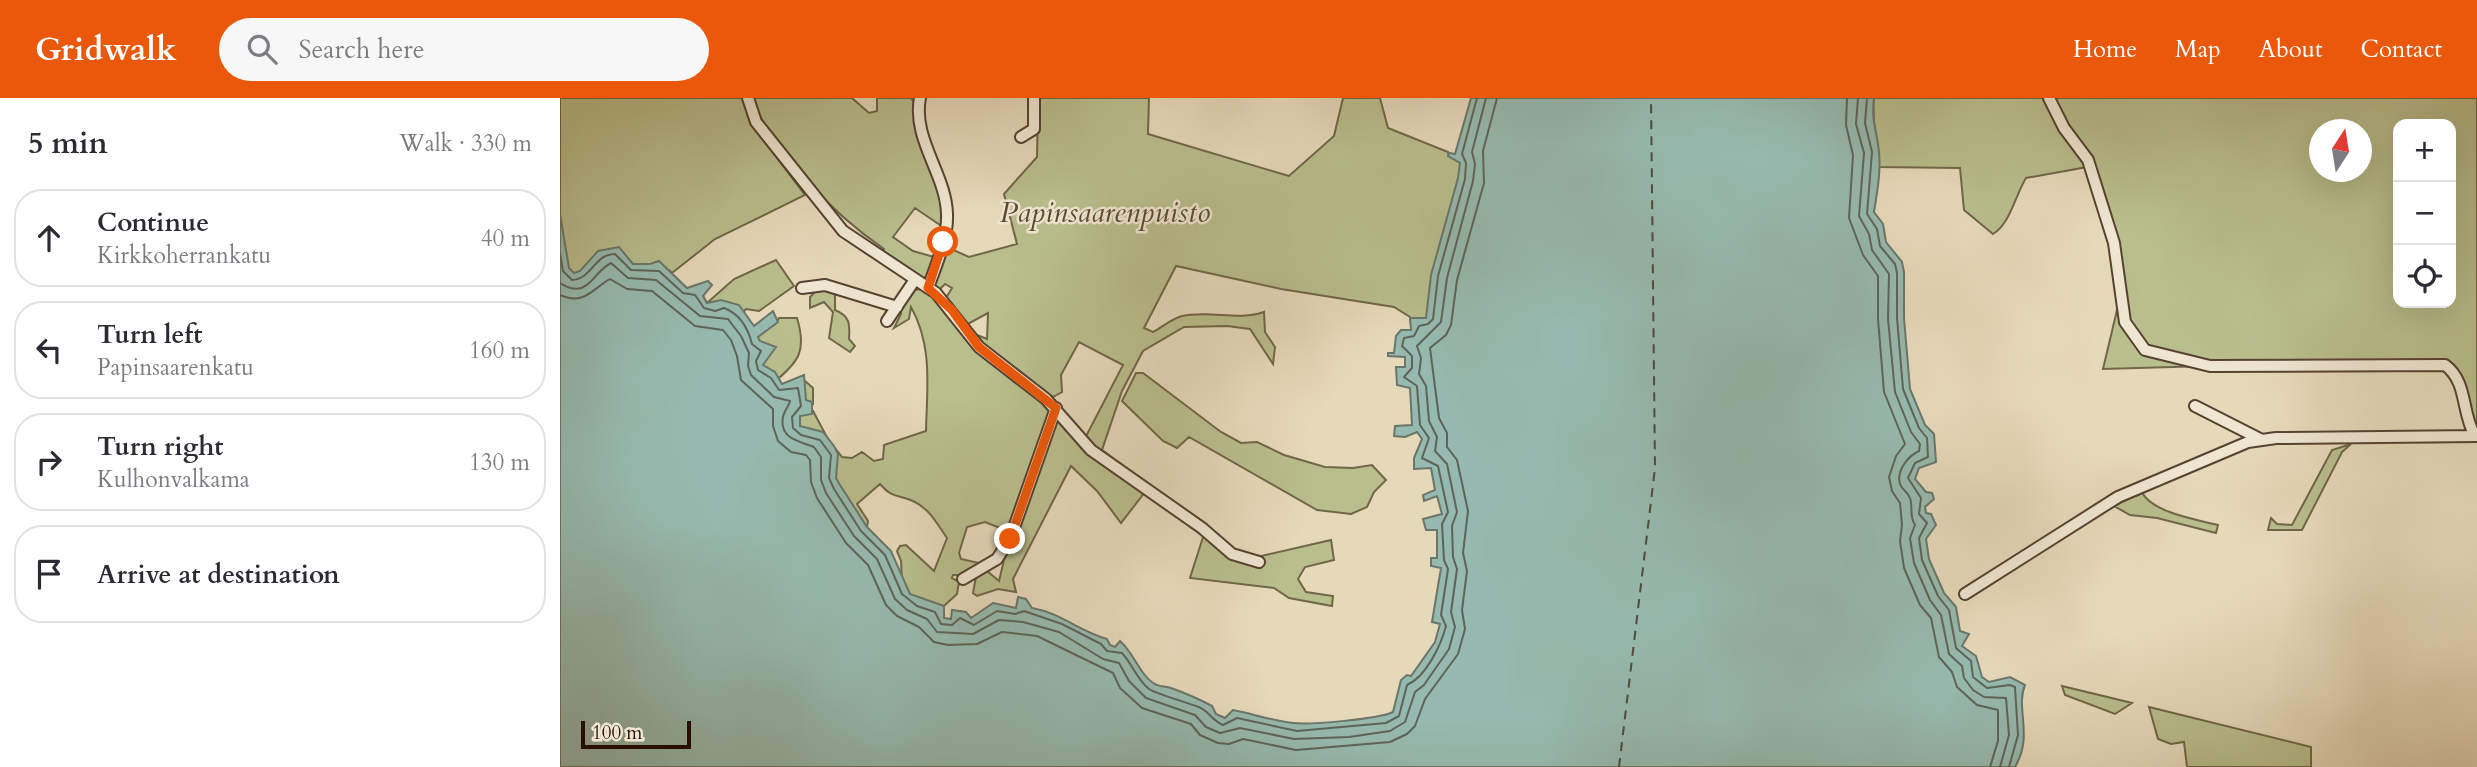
<!DOCTYPE html>
<meta charset="utf-8">
<style>
body{margin:0;font-family:Cardo,serif;background:#f7f7f7;color:#2b2b33}
.controls{position:absolute;right:21px;top:21px;display:grid;overflow:hidden;border-radius:14px;box-shadow:0 7px 28px #0002}
.controls button{width:63px;height:63px;display:grid;place-items:center;padding:0;border:0;border-bottom:2px solid #e1e1e2;background:#fff;color:#2b2b33;font:35px sans-serif}
.compass{position:absolute;left:1749px;top:21px;width:63px;height:63px;border-radius:50%;background:#fff;box-shadow:0 7px 28px #0002;rotate:12deg}
.scale{position:absolute;left:21px;bottom:18px;width:110px;box-sizing:border-box;padding-left:7px;border:4px solid #270f03;border-top:0;font-size:19px;line-height:24px;white-space:nowrap;color:#270f03;-webkit-text-stroke:5px #efe6d2;paint-order:stroke}
.stop{position:absolute;width:21px;height:21px;margin:-16px;border:5px solid #ea580c;border-radius:50%;background:#fff}
.stop.end{background:#ea580c;border-color:#fff;box-shadow:0 2px 7px #0008}
.list{margin:0;padding:0;list-style:none}
h2{display:flex;justify-content:space-between;align-items:center;height:91px;margin:0;padding:0 28px;font-size:30px}
h2 small{font-size:23px;font-weight:400;color:#7c7c81}
.list li{display:grid;grid-template-columns:46px 1fr auto;gap:21px;align-items:center;box-sizing:border-box;height:98px;margin:0 14px 14px;padding:0 14px;border:2px solid #e1e1e2;border-radius:28px}
.list b{display:block;font-size:26px;white-space:nowrap}
.list p{margin:0;font-size:23px;white-space:nowrap;color:#7c7c81}
.list em{font-size:23px;font-style:normal;color:#7c7c81}
.icon{flex:none;width:38px;height:38px;fill:none;stroke:currentColor;stroke-width:2;stroke-linecap:round;stroke-linejoin:round}
.map{position:relative;flex:none;width:1917px;height:669px;overflow:hidden}
header{display:flex;align-items:center;gap:42px;box-sizing:border-box;height:98px;padding:0 35px;background:#ea580c;color:#fff}
header strong{font-size:33px}
nav{display:flex;gap:38px;margin-inline-start:auto;font-size:24px}
.search{width:490px;height:63px;background:#f7f7f7;display:flex;align-items:center;gap:18px;box-sizing:border-box;padding:0 24px;border-radius:38px;color:#7c7c81;font-size:26px}
main{display:flex}
aside{flex:1;background:#fff}
.map>svg:first-child{display:block}
</style>
<header>
<strong>Gridwalk</strong>
<div class="search"><svg class="icon" aria-label="search" viewBox="0 0 24 24"><circle cx="10" cy="10" r="6"/><path d="M15 15l6 6"/></svg>Search here</div>
<nav><a>Home</a><a>Map</a><a>About</a><a>Contact</a></nav>
</header>
<main>
<aside>
<h2>5 min<small>Walk · 330 m</small></h2>
<ul class="list">
<li><svg class="icon" aria-label="ahead" viewBox="0 0 24 24"><path d="M12 20V5M6 11l6-6 6 6"/></svg><div><b>Continue</b><p>Kirkkoherrankatu</p></div><em>40 m</em></li>
<li><svg class="icon" aria-label="left" viewBox="0 0 24 24"><path d="M17 20v-9H6M10 6l-5 5 5 5"/></svg><div><b>Turn left</b><p>Papinsaarenkatu</p></div><em>160 m</em></li>
<li><svg class="icon" aria-label="right" viewBox="0 0 24 24"><path d="M7 20v-9h11M14 6l5 5-5 5"/></svg><div><b>Turn right</b><p>Kulhonvalkama</p></div><em>130 m</em></li>
<li><svg class="icon" aria-label="arrive" viewBox="0 0 24 24"><path d="M6 21V4h12l-3 4 3 4H6"/></svg><div><b>Arrive at destination</b></div></li>
</ul>
</aside>
<div class="map">
<svg width="1917" height="669" viewBox="0 0 1917 669">
<rect width="100%" height="100%" fill="#e6d9ba"/>
<filter id="stains"><feTurbulence type="fractalNoise" baseFrequency=".00286" numOctaves="4"/><feColorMatrix values="0 0 0 0 .2 0 0 0 0 .09 0 0 0 0 .02 0 0 0 .5 -.17"/></filter>
<radialGradient id="worn" r=".72"><stop offset=".6" stop-color="#630" stop-opacity="0"/><stop offset="1" stop-color="#630" stop-opacity=".3"/></radialGradient>
<!-- green -->
<path fill="#b9be8d" stroke="#706648" stroke-width="2" fill-rule="evenodd" d="M0 0H184L192 27 245 97 155 141 112 175 109 172 0 178Z
M191 0H292L309 15 317 13V0H351L356 6 381 99 383 129 355 110 333 139 353 153 374 159 368 178 361 181 321 154 324 151C273 116 216 57 191 0Z
M478 0H589L588 36 729 78 774 38 783 0H820L828 30 888 54 889 58 908 66 890 227 852 232 850 219 834 209 721 191 616 168 584 230 593 234C602 229 613 220 622 218 650 212 678 223 704 214L705 234 715 249 713 266 690 231 667 228 624 229 583 253 562 293 542 352 677 455 697 459 771 442 774 462 745 469 738 481 746 494 773 498 772 508 729 500 714 490 630 480 644 436 585 394 561 425 537 393 511 368 453 481 456 494 438 491 417 498 413 495 416 479 427 473 439 483 444 462 496 319 521 348 563 267 519 244 501 277 502 294 493 299 433 255 412 235 427 241 428 215 406 227 386 200 392 190 385 186 378 193 374 186 387 149 409 159 457 146 444 96 477 59Z
M1314 0H1917V341L1893 267 1755 265 1543 271 1562 191 1533 68 1466 80C1455 98 1450 126 1433 136L1404 112 1400 70 1319 69C1319 45 1311 25 1314 0ZM1838 26H1891V205H1838ZM1759 32H1801V74H1759Z
M216 162 234 188 199 213 186 211 174 224 122 218 143 198 147 205 174 181Z
M258 191 275 194V212C290 218 290 226 289 241L295 248 290 254 269 240 273 214 264 204 250 210V199Z
M361 191 373 199 491 310 450 434 425 424 407 429 399 455 401 461 419 465V469L401 477H393L392 480 399 484 397 496 384 508V516L343 504 341 463 337 453 340 448 346 447 374 473 387 440C377 426 370 411 353 403 337 396 333 401 320 386L297 406 308 423 306 435 216 332 245 283 253 290V306L247 305 239 316 253 313 269 343 282 359 292 360 302 354 314 363 323 361 324 347 366 333C367 290 373 248 351 209L349 221 334 230 341 216V207L354 192Z
M219 220H237C247 253 239 264 213 285L168 253 214 227Z
M576 275H583L661 334 681 345 697 344 724 357 765 369 793 370 812 367 826 382 814 394 807 409 791 416 757 412 629 339 617 350 603 343 562 303Z
M1791 346 1782 354 1742 432H1708L1711 420 1717 426 1732 427 1772 352Z
M1582 394C1591 414 1637 422 1658 427L1656 435 1597 420 1570 417 1554 408Z
M1502 588 1572 605 1555 616 1505 597Z
M1589 609 1751 649V669H1627L1624 644 1611 646 1598 641Z"/>
<!-- water -->
<path fill="#96baaf" stroke="#6a766a" stroke-width="2" d="M911 0H1314C1311 23 1317 33 1319 54 1321 74 1317 95 1314 114L1323 126 1326 144 1342 164 1344 174V220L1350 291 1365 327 1374 336 1376 364 1359 370 1355 381 1366 394 1372 395 1374 401 1365 409 1366 415 1371 416 1376 427 1366 441 1369 461 1384 495 1396 509 1400 533 1409 536 1402 548 1416 558 1422 579 1429 584 1450 579 1465 587C1455 610 1474 637 1455 669H0V116L9 170 14 175 20 173 38 153 59 149 73 166H90L99 163 127 190 148 183 152 187 143 198 147 205 161 202 179 207 194 228 213 213 218 224 198 239 200 243 216 249 203 267 215 274 222 286 244 277 246 302 252 304V316L240 318V328L263 334 274 348 278 356 276 380 280 387 307 429 331 453 350 496 384 508V520L391 521 392 512 406 514 411 520 433 505 456 510 458 499 466 501 472 510C501 515 519 533 547 541L550 547 555 549 560 543C574 555 581 579 595 586 599 589 606 588 611 590 625 595 639 601 652 608L656 616 665 620 673 612C693 616 714 623 733 625 750 627 819 621 833 614L841 582 847 577 851 578 875 544 880 526 872 524 881 470 871 468V460H877V432H866L863 421 882 416 877 398 864 403 863 397 875 392 871 370 854 371V360L862 341 857 334 845 339 834 338 835 328 852 327 850 290 837 287 836 269H845V259L828 258V255H834L836 238 841 232H851L850 220H866L871 177 898 80 900 65 888 58 889 55 895 56Z"/>
<g fill="none" stroke-linecap="round" stroke-linejoin="round">
<!-- shore -->
<path stroke="#5e6459" stroke-width="2" d="M1287 0 1286 27 1293 57 1289 120 1303 157 1318 178V221L1324 294 1345 346 1336 358 1329 379 1332 393 1340 405 1342 427 1340 443 1344 470 1360 507 1371 520 1379 559 1392 574 1397 589 1417 607 1438 612V643L1430 669
M1298 0 1296 26 1304 55 1299 118 1309 136 1312 152 1329 176 1328 221 1335 294 1351 334 1360 346 1359 353C1348 358 1336 373 1340 386 1342 392 1348 394 1350 400 1353 408 1349 418 1355 427L1350 440 1354 465 1370 502 1381 517 1389 556 1402 568 1404 580 1413 592 1424 599 1446 600 1449 637 1440 669
M1307 0 1305 25 1312 54 1307 116 1317 131 1320 148 1335 166 1337 175V220L1343 291 1359 330 1367 340 1368 359 1355 365 1348 380 1361 400 1359 416 1367 425 1359 440 1362 462 1378 498 1389 512 1396 550 1411 563 1413 579 1427 590 1450 587 1455 589 1458 637 1449 669
M0 155 3 173 12 182C32 181 34 156 55 156L71 172 99 173 123 195 135 197 144 210 155 213 164 210C180 216 188 230 192 246L201 253 196 263 198 272 211 280 219 292 238 290 241 308 232 319 233 330 241 337 260 342 271 357 269 380 274 391 301 433 325 457 342 496 357 508 375 514 381 526 392 527 400 520 414 527 437 513 455 516 464 513 502 526 541 546 547 553 562 555C573 567 576 580 589 591 594 595 628 605 636 608 648 611 651 622 663 627L677 620 737 633 826 625 839 618 847 587C866 579 881 547 886 528L881 517 888 471 884 462 882 426 888 414 878 368 862 360 869 340 860 327 857 288 844 279 852 270V258L842 248 844 240 854 238 859 228 868 226 873 221 878 178 905 81 906 65 902 56 917 0
M0 185C29 203 32 174 51 165L68 180 96 182 140 218 168 221 181 238 189 255 188 268 191 277 214 299 230 303C229 308 224 313 223 319 219 341 239 343 254 349L261 359V382L266 395 294 438 317 461 335 501 347 512 367 521 377 534 413 536 439 522 463 524 499 534 543 561 559 565 569 583 586 600 635 617 646 629 660 635 680 630 734 641 789 639 830 633 845 624 855 594 864 587 889 551 895 529 891 514 897 471 893 459 892 428 897 414 887 366 875 353 877 339 869 323 866 288 859 276 861 260 857 248 881 224 887 180 913 83 915 66 912 54 926 0
M0 197C24 208 32 191 50 181L67 191 92 193 135 228 163 232 171 242 177 258 181 282 213 311V328L218 343 231 354 246 357 250 362 251 384 257 400 286 445 308 467 326 507 337 518 359 529 374 544 388 547 417 546 442 534 477 538 553 575 560 590 582 610 631 626 640 637 658 645 669 646 683 641 736 652 830 644 847 636 855 628 865 601 898 556 905 531 902 512 907 473 903 455 908 413 897 362 887 349V335L879 320 870 250 886 237 891 227 897 182 924 85 923 53 937 0"/>
<!-- ferry -->
<path stroke="#4e4b3f" stroke-width="2" stroke-dasharray="9 7" stroke-linecap="butt" d="M1059 669 1095 370 1091 0"/>
<!-- minor casing -->
<g stroke="#574231" stroke-width="14">
<path id="minor" d="M188 0 196 24 283 133 376 195 419 249 486 301 531 352 642 430 672 456 699 464
M360 0C352 41 386 76 387 116 388 141 376 167 368 190
M1489 0 1504 30 1528 62 1554 145 1565 224 1585 252 1650 268 1885 267C1908 284 1901 314 1915 338
M461 39 474 31V0
M242 190 265 187 337 209
M327 223 354 183
M1635 308 1700 341
M403 481 437 461 450 441 496 310
M1405 496 1558 399 1688 344 1716 340 1917 338"/>
</g>
<!-- minor -->
<use href="#minor" stroke="#efe6d2" stroke-width="10"/>
</g>
<g fill="none" stroke-linecap="round" stroke-linejoin="round">
<!-- route -->
<path stroke="#ea580c" stroke-width="9" d="M383 144 368 190 392 212 419 249 496 310 450 441"/>
</g>
<g text-anchor="middle" dominant-baseline="central" stroke-width="5" stroke-linejoin="round" paint-order="stroke">
<!-- park labels -->
<g font-size="30" font-style="italic" fill="#5a4c33" stroke="#efe6d2">
<text x="545" y="114">Papinsaarenpuisto</text>
</g>
</g>
<rect width="100%" height="100%" filter="url(#stains)"/>
<rect width="100%" height="100%" fill="url(#worn)"/>
</svg>
<div class="controls">
<button>+</button>
<button>−</button>
<button><svg class="icon" aria-label="locate" viewBox="0 0 24 24"><circle cx="12" cy="12" r="6"/><path d="M12 2v4M12 18v4M2 12h4M18 12h4"/></svg></button>
</div>
<svg class="compass" viewBox="-18 -18 36 36"><path d="M0-13l5 13h-10z" fill="#e53935"/><path d="M0 13l5-13h-10z" fill="#7c7c81"/></svg>
<div class="scale">100 m</div>
<div class="stop" style="left:383px;top:144px"></div>
<div class="stop end" style="left:450px;top:441px"></div>
</div>
</main>
